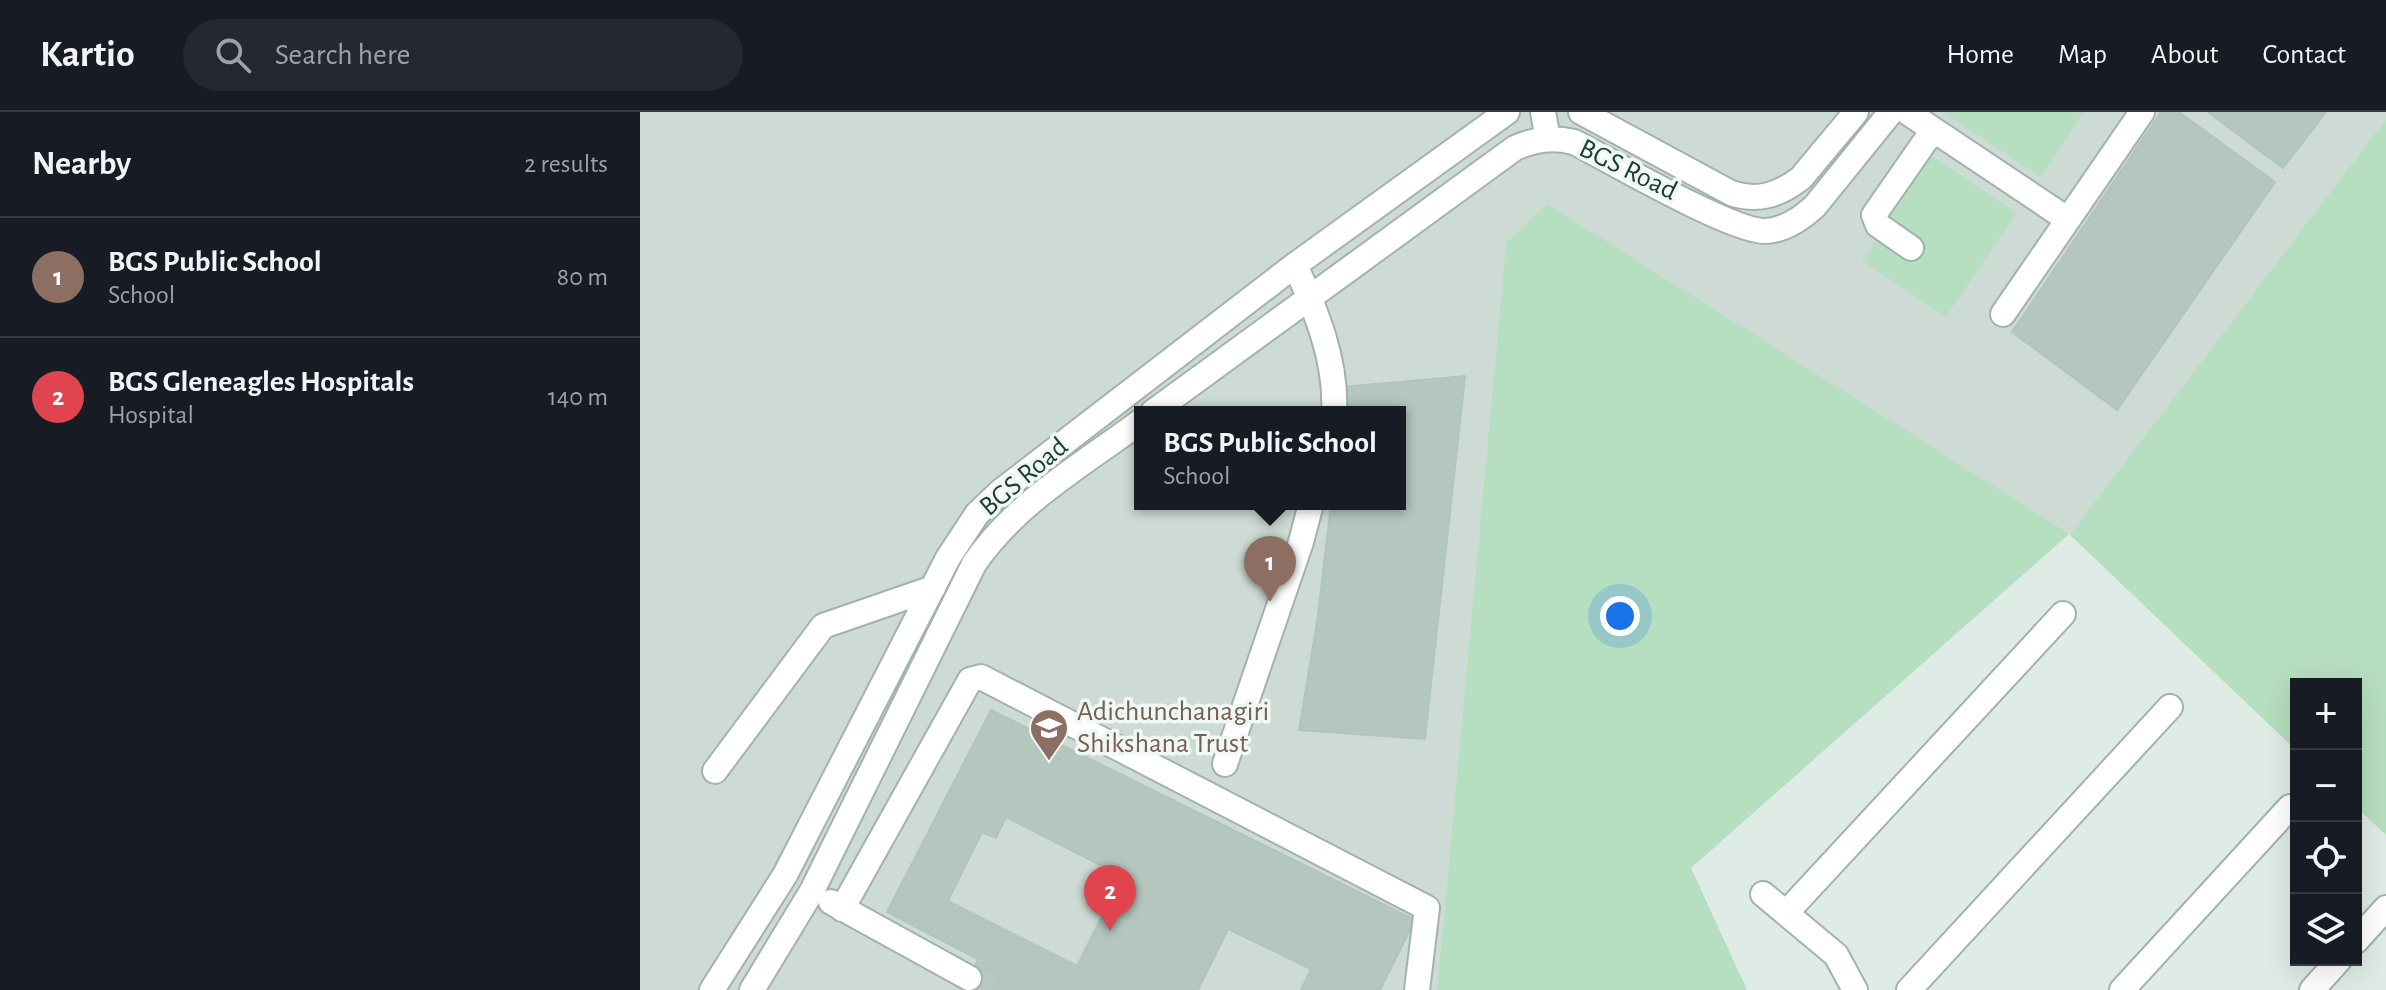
<!DOCTYPE html>
<meta charset="utf-8">
<style>
body{margin:0;font-family:"Alegreya Sans",sans-serif;background:#242831;color:#f1f3f6}
.controls{position:absolute;right:24px;bottom:24px;display:grid;overflow:hidden;border-radius:0px;box-shadow:0 8px 32px #0002}
.controls button{width:72px;height:72px;display:grid;place-items:center;padding:0;border:0;border-bottom:2px solid #363941;background:#171b24;color:#f1f3f6;font:40px sans-serif}
.you{position:absolute;left:980px;top:504px;width:28px;height:28px;margin:-20px;border:6px solid #fff;border-radius:50%;background:#1a73e8;box-shadow:0 0 0 12px #1a73e833}
.badge{display:grid;place-items:center;width:52px;height:52px;border-radius:50%;background:#db2777;color:#fff;font-size:26px;font-weight:700}
.pin{position:absolute;translate:-50% -66px;filter:drop-shadow(0 2px 4px #0008)}
.pin::after{content:'';position:absolute;top:42px;width:28px;height:24px;background:inherit;clip-path:polygon(0 0,100% 0,50% 100%)}
.popup{position:absolute;left:494px;top:294px;width:272px;height:104px;box-sizing:border-box;display:grid;place-content:center;border-radius:0px;background:#171b24;filter:drop-shadow(0 2px 6px #0005);font-size:26px;white-space:nowrap;color:#9ea1a6}
.popup b{font-size:30px;color:#f1f3f6}
.popup::after{content:'';position:absolute;left:50%;top:100%;margin-left:-16px;border:16px solid transparent;border-top-color:#171b24}
.list{margin:0;padding:0;list-style:none}
h2{display:flex;justify-content:space-between;align-items:center;height:104px;margin:0;padding:0 32px;font-size:34px}
h2 small{font-size:26px;font-weight:400;color:#9ea1a6}
.list li{display:grid;grid-template-columns:52px 1fr auto;gap:24px;align-items:center;box-sizing:border-box;height:120px;padding:0 32px;border-top:2px solid #363941}
.list b{display:block;font-size:30px;white-space:nowrap}
.list p{margin:0;font-size:26px;white-space:nowrap;color:#9ea1a6}
.list em{font-size:26px;font-style:normal;color:#9ea1a6}
.icon{flex:none;width:44px;height:44px;fill:none;stroke:currentColor;stroke-width:2;stroke-linecap:round;stroke-linejoin:round}
.map{position:relative;flex:none;width:1746px;height:878px;overflow:hidden}
header{display:flex;align-items:center;gap:48px;box-sizing:border-box;height:112px;padding:0 40px;background:#171b24;border-bottom:2px solid #363941}
header strong{font-size:38px}
nav{display:flex;gap:44px;margin-inline-start:auto;font-size:28px}
.search{width:560px;height:72px;background:#242831;display:flex;align-items:center;gap:20px;box-sizing:border-box;padding:0 28px;border-radius:44px;color:#9ea1a6;font-size:30px}
main{display:flex}
aside{flex:1;background:#171b24}
.map>svg:first-child{display:block}
</style>
<header>
<strong>Kartio</strong>
<div class="search"><svg class="icon" aria-label="search" viewBox="0 0 24 24"><circle cx="10" cy="10" r="6"/><path d="M15 15l6 6"/></svg>Search here</div>
<nav><a>Home</a><a>Map</a><a>About</a><a>Contact</a></nav>
</header>
<main>
<aside>
<h2>Nearby<small>2 results</small></h2>
<ul class="list">
<li><span class="badge" style="background:#8d6e63">1</span><div><b>BGS Public School</b><p>School</p></div><em>80 m</em></li>
<li><span class="badge" style="background:#e0444e">2</span><div><b>BGS Gleneagles Hospitals</b><p>Hospital</p></div><em>140 m</em></li>
</ul>
</aside>
<div class="map">
<svg width="1746" height="878" viewBox="0 0 1746 878">
<rect width="100%" height="100%" fill="#dfebe5"/>
<!-- built -->
<path fill="#cddbd4" fill-rule="evenodd" d="M0 0H1746V7L1430 422 906 93 866 132 797 878H0ZM500 300H760V392H500Z"/>
<!-- green -->
<path fill="#b6dec0" d="M1303 0H1443L1401 65Z
M1746 7V723L1716 695V572H1656V638L1429 422 1051 756 1107 878H797L866 131 907 92 1430 422Z
M1292 44 1376 101 1306 205 1222 148Z"/>
<!-- building -->
<path fill="#b4c6be" stroke="#b1c5bc" stroke-width="2" fill-rule="evenodd" d="M1521 0H1539L1635 70 1477 298 1372 220Z
M1568 0H1686L1643 56Z
M825 264 785 627 659 618 678 504 691 392H760V300H701L703 275Z
M351 598 775 808 740 878H661L671 857 588 817 558 878H326L338 847 247 800ZM366 705 482 764 437 854 308 789 342 720 356 726Z"/>
<g fill="none" stroke-linecap="round" stroke-linejoin="round">
<!-- minor-tunnel -->
<path stroke="#b9c8c2" stroke-width="24" stroke-dasharray="24 12" stroke-linecap="butt" d="M329 866 353 878"/>
<!-- minor casing -->
<g stroke="#a2b3ac" stroke-width="28">
<path id="minor" d="M903 0 908 27
M941 0 1091 81C1118 90 1139 83 1161 66L1216 0
M1267 0 1427 107
M1271 136 1238 113 1234 103 1293 18
M655 153C676 199 697 249 694 300
M1363 202 1502 0
M513 300 875 36C895 27 912 25 934 30 969 48 1094 121 1126 119 1145 118 1161 107 1175 94L1251 0
M585 652 661 430 671 392
M75 659 183 514 293 476
M1123 782 1196 843 1215 878
M191 790 329 866
M202 797 330 568 341 565 787 796 777 878
M1146 801 1423 502
M1716 829 1746 796
M72 878 145 763 308 446 337 402 360 380 655 153 867 0
M112 878 172 779 334 452C375 391 442 353 500 310
M1269 878 1530 595
M1482 878 1650 695
M1672 878 1699 848"/>
</g>
<!-- minor -->
<use href="#minor" stroke="#fff" stroke-width="24"/>
</g>
<!-- icons -->
<defs>
<g id="university-pin" transform="scale(2)"><path d="M0 17L-7.5 6A9.5 9.5 0 1 1 7.5 6Z" fill="#8d6e63" stroke="#eff8f3"/><path d="M0-5L7-2L0 1L-7-2ZM-4 1L0 2.5L4 1V4Q0 6-4 4Z" fill="#fff"/></g>
</defs>
<g fill-rule="evenodd">
<use href="#university-pin" x="409" y="616"/>
</g>
<g text-anchor="middle" dominant-baseline="central" stroke-width="7" stroke-linejoin="round" paint-order="stroke">
<!-- street labels -->
<g font-size="28" fill="#1f3c34" stroke="#eff8f3">
<text transform="translate(988 58) rotate(26)">BGS Road</text>
<text transform="translate(384 365) rotate(-40)">BGS Road</text>
</g>
<!-- education labels -->
<g font-size="28" fill="#785e54" stroke="#eff8f3" text-anchor="start">
<text x="437" y="600">Adichunchanagiri<tspan x="437" dy="32">Shikshana Trust</tspan></text>
</g>
</g>
</svg>
<div class="controls">
<button>+</button>
<button>−</button>
<button><svg class="icon" aria-label="locate" viewBox="0 0 24 24"><circle cx="12" cy="12" r="6"/><path d="M12 2v4M12 18v4M2 12h4M18 12h4"/></svg></button>
<button><svg class="icon" aria-label="layers" viewBox="0 0 24 24"><path d="M12 4l9 5-9 5-9-5zM3 14l9 5 9-5"/></svg></button>
</div>
<div class="you"></div>
<div class="pin badge" style="left:630px;top:490px;background:#8d6e63">1</div>
<div class="popup"><b>BGS Public School</b>School</div>
<div class="pin badge" style="left:470px;top:819px;background:#e0444e">2</div>
</div>
</main>
